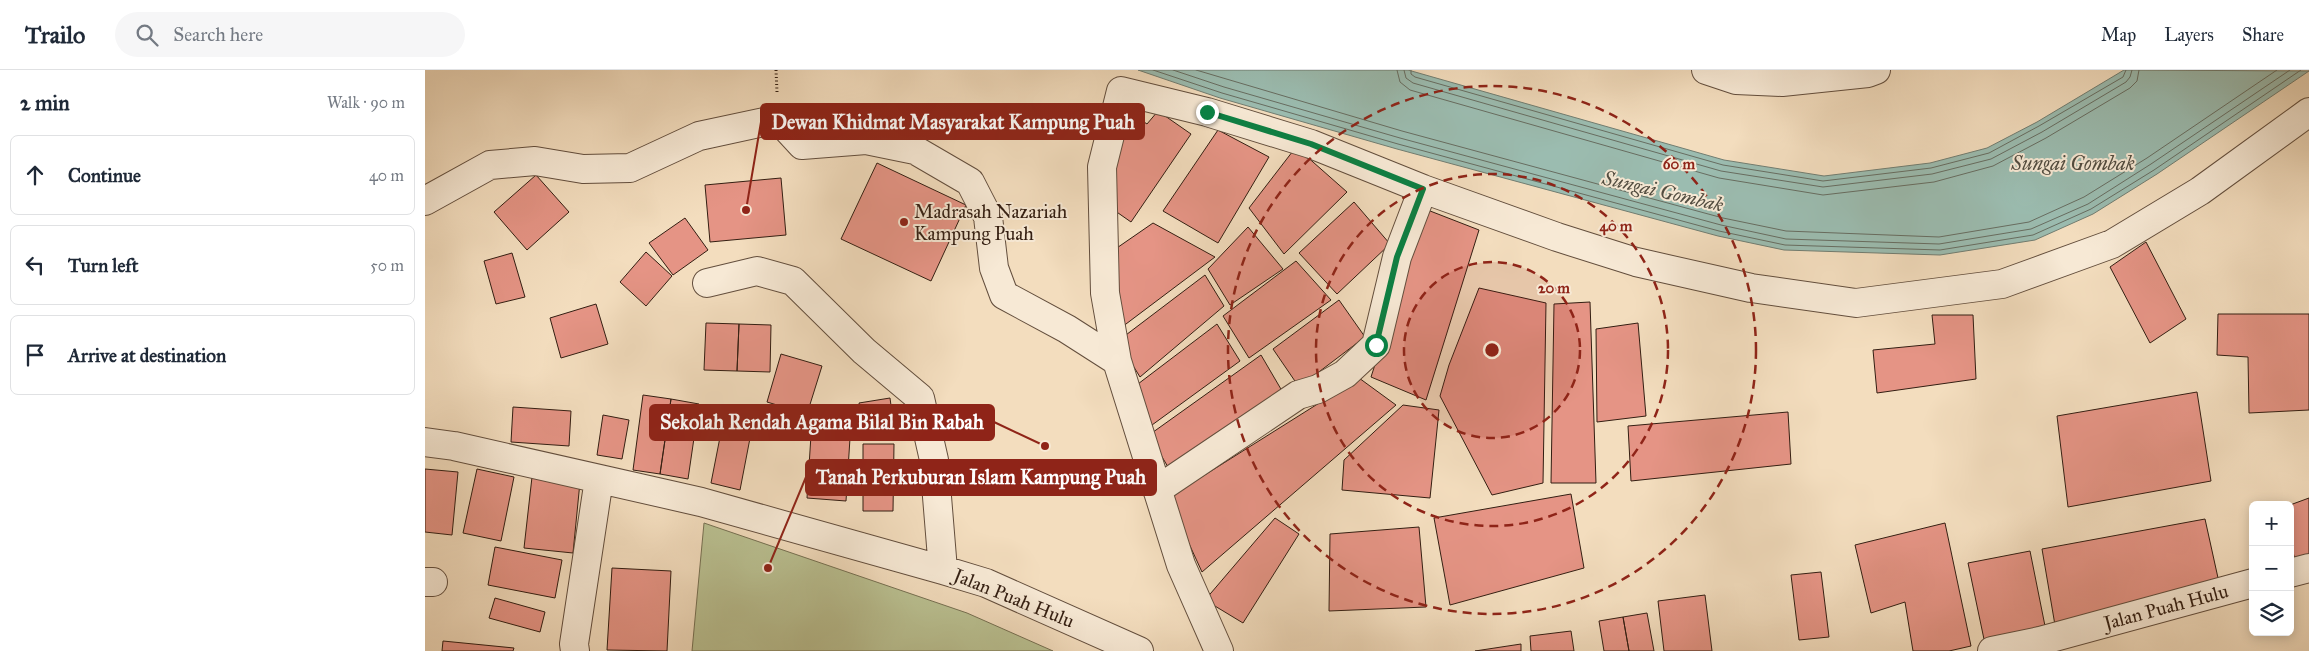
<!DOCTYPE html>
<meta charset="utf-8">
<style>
body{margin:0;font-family:"IM FELL Great Primer",serif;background:#f6f6f7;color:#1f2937}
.controls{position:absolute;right:15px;bottom:15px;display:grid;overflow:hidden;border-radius:8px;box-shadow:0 2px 12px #0003}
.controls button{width:45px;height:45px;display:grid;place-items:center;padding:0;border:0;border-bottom:1px solid #e0e1e3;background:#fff;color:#1f2937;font:25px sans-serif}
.stop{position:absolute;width:15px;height:15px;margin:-11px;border:4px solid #0b8043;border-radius:50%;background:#fff}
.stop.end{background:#0b8043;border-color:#fff;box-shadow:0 1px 5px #0008}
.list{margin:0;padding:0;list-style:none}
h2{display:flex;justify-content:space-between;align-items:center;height:65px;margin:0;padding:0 20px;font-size:21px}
h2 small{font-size:16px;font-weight:400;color:#747a83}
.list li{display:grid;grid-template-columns:32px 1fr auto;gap:15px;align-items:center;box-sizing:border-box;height:80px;margin:0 10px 10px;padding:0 10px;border:1px solid #e0e1e3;border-radius:8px}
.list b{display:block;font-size:19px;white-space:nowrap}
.list em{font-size:16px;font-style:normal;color:#747a83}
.icon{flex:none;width:28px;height:28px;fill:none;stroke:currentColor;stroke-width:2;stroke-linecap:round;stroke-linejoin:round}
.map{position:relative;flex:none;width:1884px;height:581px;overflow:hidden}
header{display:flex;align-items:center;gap:30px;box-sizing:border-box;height:70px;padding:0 25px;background:#fff;border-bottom:1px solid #e0e1e3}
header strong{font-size:24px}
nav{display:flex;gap:28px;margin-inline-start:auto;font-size:18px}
.search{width:350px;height:45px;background:#f6f6f7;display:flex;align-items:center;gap:12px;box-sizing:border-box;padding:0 18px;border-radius:28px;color:#747a83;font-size:19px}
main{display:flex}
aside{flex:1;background:#fff}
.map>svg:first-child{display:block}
</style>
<header>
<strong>Trailo</strong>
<div class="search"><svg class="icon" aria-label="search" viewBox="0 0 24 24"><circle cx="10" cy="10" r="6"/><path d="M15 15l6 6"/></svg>Search here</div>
<nav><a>Map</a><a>Layers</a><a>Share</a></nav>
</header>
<main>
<aside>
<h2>2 min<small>Walk · 90 m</small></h2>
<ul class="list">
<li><svg class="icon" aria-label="ahead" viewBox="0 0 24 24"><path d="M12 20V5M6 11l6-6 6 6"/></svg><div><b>Continue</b></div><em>40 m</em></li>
<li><svg class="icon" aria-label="left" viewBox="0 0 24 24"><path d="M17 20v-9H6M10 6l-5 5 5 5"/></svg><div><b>Turn left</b></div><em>50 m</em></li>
<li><svg class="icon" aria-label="arrive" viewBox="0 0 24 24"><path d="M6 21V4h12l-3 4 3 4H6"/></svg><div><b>Arrive at destination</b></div></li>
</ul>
</aside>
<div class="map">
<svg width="1884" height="581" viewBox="0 0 1884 581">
<rect width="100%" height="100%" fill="#f3ddbe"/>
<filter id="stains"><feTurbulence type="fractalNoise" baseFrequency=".004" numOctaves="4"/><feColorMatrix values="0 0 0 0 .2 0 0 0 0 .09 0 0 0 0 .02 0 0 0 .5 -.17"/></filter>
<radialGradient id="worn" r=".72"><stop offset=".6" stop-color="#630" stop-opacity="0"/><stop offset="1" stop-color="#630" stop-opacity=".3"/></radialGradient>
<!-- green -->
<path fill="#bac192" stroke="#767052" d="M279 453 542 543 628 581H267Z"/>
<!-- water -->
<path fill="#9bbcb0" stroke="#717d71" d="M713 0H983L1299 90 1399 106 1505 93 1562 78 1612 52 1699 0 1884 1 1732 104 1668 144 1610 170 1515 185 1359 180 1293 166 972 79 795 28Z"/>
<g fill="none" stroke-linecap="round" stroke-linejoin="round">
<!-- shore -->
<path stroke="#676d61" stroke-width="1" d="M728 0 797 23 973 74 1294 161 1360 175 1515 180 1608 165 1666 139 1729 100 1876 0
M748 0 799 17 975 68 1296 155 1361 169 1514 174 1606 159 1663 134 1726 94 1865 0
M771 0 977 61 1298 148 1361 161 1514 167 1604 152 1659 127 1722 88 1852 0
M972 0 975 12 985 20 1294 108 1398 125 1509 112 1568 96 1621 68 1705 18 1712 11 1714 0
M979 0 981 8 988 13 1296 101 1398 117 1507 104 1566 89 1617 62 1701 12 1705 7 1707 0
M986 0V4L990 7 1298 95 1398 111 1506 98 1564 83 1614 56 1698 7 1701 0"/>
</g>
<!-- building -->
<path fill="#e59485" stroke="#331e12" d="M700 39 722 54 733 41 766 64 706 152 686 138 685 99Z
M793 60 844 87 793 173 738 141Z
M871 77 922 122 859 184 824 138Z
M452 93 541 135 506 211 416 169Z
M111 105 144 142 102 180 69 142Z
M356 108 361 165 285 172 280 115Z
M929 132 965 174 912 224 874 183Z
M1000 139 1054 160 1001 330 946 307Z
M260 148 283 180 248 205 224 173Z
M728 153 790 187 693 260 686 182Z
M823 157 858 199 805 235 783 199Z
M1721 172 1761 249 1725 273 1685 197Z
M221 182 247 206 221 236 195 212Z
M87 183 100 227 71 234 59 191Z
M871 191 906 230 824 288 798 246Z
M780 205 799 236 715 307 693 271Z
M1054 218 1121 233 1118 413 1067 425 1015 326 1024 295Z
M914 230 940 267 874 317 848 279Z
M1165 232 1171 413H1126L1129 234Z
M171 234 183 274 136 288 125 248Z
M1793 244H1884V340L1824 343 1823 287 1792 285Z
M1507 245H1548L1551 309 1452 323 1448 280 1510 274Z
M281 253 314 254 312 301 279 300Z
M1213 253 1221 346 1172 352 1171 259Z
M314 254 346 255 345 302 312 301Z
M792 254 815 291 727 355 709 317Z
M356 284 397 296 382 344 342 332Z
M836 285 860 326 746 402 724 365Z
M934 308 971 335 777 502 743 428Z
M1772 322 1786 411 1643 437 1632 346Z
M218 325 246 329 235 404 208 400Z
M465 328 469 358 439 363 434 333Z
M246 329 274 334 263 409 235 404Z
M978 335 1014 340 1005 428 917 420 919 390Z
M88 337 146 341 144 376 86 372Z
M1363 342 1366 394 1206 411 1203 356Z
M178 345 204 350 197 389 172 385Z
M297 357 326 363 315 420 286 413Z
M386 365 425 368 421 431 382 428Z
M438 374H469L468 441H438Z
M0 399 33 402 27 465 0 462Z
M52 399 89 407 76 471 38 463Z
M107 407 155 412 148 483 99 478Z
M1146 424 1159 498 1025 535 1009 448Z
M1884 428V492L1871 496 1865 467V435Z
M850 448 874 464 818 553 780 530Z
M1780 449 1795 517 1631 561 1617 479Z
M1520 453 1546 576 1524 581H1488L1480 532 1446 543 1430 475Z
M994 457 1001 537 904 541 905 464Z
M70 477 137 490 130 528 63 515Z
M1605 481 1621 561 1560 574 1543 493Z
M187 498 246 501 242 581 182 580Z
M1396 502 1404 567 1374 570 1366 505Z
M1280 525 1287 581H1239L1233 531Z
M70 528 120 542 115 562 64 548Z
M1222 543 1229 581H1204L1198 547Z
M1198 547 1204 581H1179L1174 551Z
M1146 561 1149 581H1106L1105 566Z
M18 571 89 578 88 581H17Z
M1096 574V581H1050Z"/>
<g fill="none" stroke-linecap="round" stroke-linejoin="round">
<!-- minor casing -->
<g stroke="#634e3d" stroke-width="30">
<path id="minor" d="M1281 0 1311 10 1357 12 1443 3 1451 0
M0 131 65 95 110 91 158 99 205 98 274 66 353 49 377 75 441 70 490 80 545 112 563 147 569 198 579 225 642 259 692 291
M282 213 332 201 368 211 439 281 495 328 509 390 518 500
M0 372 29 376 276 432 518 500 561 513 714 581
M732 420 873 325 893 319 920 304 951 275 972 187 998 119
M1865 503 1884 498
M0 512H8
M150 581 149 574 174 409
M794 581 756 495 692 291 680 223 677 97 696 21 782 42 886 74 998 119 1132 167 1211 192 1326 218 1431 233 1577 214 1687 174 1775 121 1884 42
M1567 581 1615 571 1828 513"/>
</g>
<!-- path -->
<path stroke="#331e12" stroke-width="3" stroke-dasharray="1 2.5" stroke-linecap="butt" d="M351 0 352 22"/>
<!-- minor -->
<use href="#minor" stroke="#f7e9d5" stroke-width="28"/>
</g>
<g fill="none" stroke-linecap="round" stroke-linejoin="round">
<!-- route -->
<path stroke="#0b8043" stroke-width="6" d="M782 42 886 74 998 119 972 187 951 275"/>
</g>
<!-- distance rings -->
<circle cx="1067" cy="280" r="88" fill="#8f2418" fill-opacity=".12"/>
<g fill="none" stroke="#8f2418" stroke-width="2.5" stroke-dasharray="9 6">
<circle cx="1067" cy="280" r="88"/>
<circle cx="1067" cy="280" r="176"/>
<circle cx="1067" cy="280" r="264"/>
</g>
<!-- markers -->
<circle fill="#8f2418" stroke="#f7e9d5" stroke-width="2" cx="479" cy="152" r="5"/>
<g text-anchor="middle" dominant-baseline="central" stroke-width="4" stroke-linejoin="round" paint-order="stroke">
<!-- poi labels -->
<g font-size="19" fill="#331e12" stroke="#f7e9d5" text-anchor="start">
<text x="489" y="141">Madrasah Nazariah<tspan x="489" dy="22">Kampung Puah</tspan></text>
</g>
<!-- street labels -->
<g font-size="19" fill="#331e12" stroke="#f7e9d5">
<text transform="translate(589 528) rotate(22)">Jalan Puah Hulu</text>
<text transform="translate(1741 537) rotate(-15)">Jalan Puah Hulu</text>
</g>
<!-- water labels -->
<g font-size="20" font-style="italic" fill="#524d41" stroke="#f7e9d5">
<text x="1648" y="93">Sungai Gombak</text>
<text transform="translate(1238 121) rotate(13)">Sungai Gombak</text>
</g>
</g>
<circle cx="1067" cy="280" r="8" fill="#8f2418" stroke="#f7e9d5" stroke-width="2.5"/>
<g font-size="15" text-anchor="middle" font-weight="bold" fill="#8f2418" stroke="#f7e9d5" stroke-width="4" stroke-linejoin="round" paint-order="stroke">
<text x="1254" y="99">60 m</text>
<text x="1191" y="161">40 m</text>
<text x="1129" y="223">20 m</text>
</g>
<!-- callouts -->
<path fill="none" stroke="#8f2418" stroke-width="2" d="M321 140L336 52M620 376L569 352M343 498L381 407"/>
<g fill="#8f2418" stroke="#f7e9d5" stroke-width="2">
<circle cx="321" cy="140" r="5"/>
<circle cx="620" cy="376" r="5"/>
<circle cx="343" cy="498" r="5"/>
</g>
<g fill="#8f2418" stroke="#8f2418" stroke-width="2">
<rect x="336" y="34" width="383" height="35" rx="5"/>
<rect x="225" y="335" width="344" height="35" rx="5"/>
<rect x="381" y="390" width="350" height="35" rx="5"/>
</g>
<g font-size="20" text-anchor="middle" font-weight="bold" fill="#fff">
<text x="528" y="59">Dewan Khidmat Masyarakat Kampung Puah</text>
<text x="397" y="359">Sekolah Rendah Agama Bilal Bin Rabah</text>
<text x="556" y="414">Tanah Perkuburan Islam Kampung Puah</text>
</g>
<rect width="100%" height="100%" filter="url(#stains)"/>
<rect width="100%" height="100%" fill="url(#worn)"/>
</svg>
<div class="controls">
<button>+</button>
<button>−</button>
<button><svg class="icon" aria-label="layers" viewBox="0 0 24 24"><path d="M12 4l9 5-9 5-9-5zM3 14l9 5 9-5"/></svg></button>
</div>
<div class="stop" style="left:951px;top:275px"></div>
<div class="stop end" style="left:782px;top:42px"></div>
</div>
</main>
